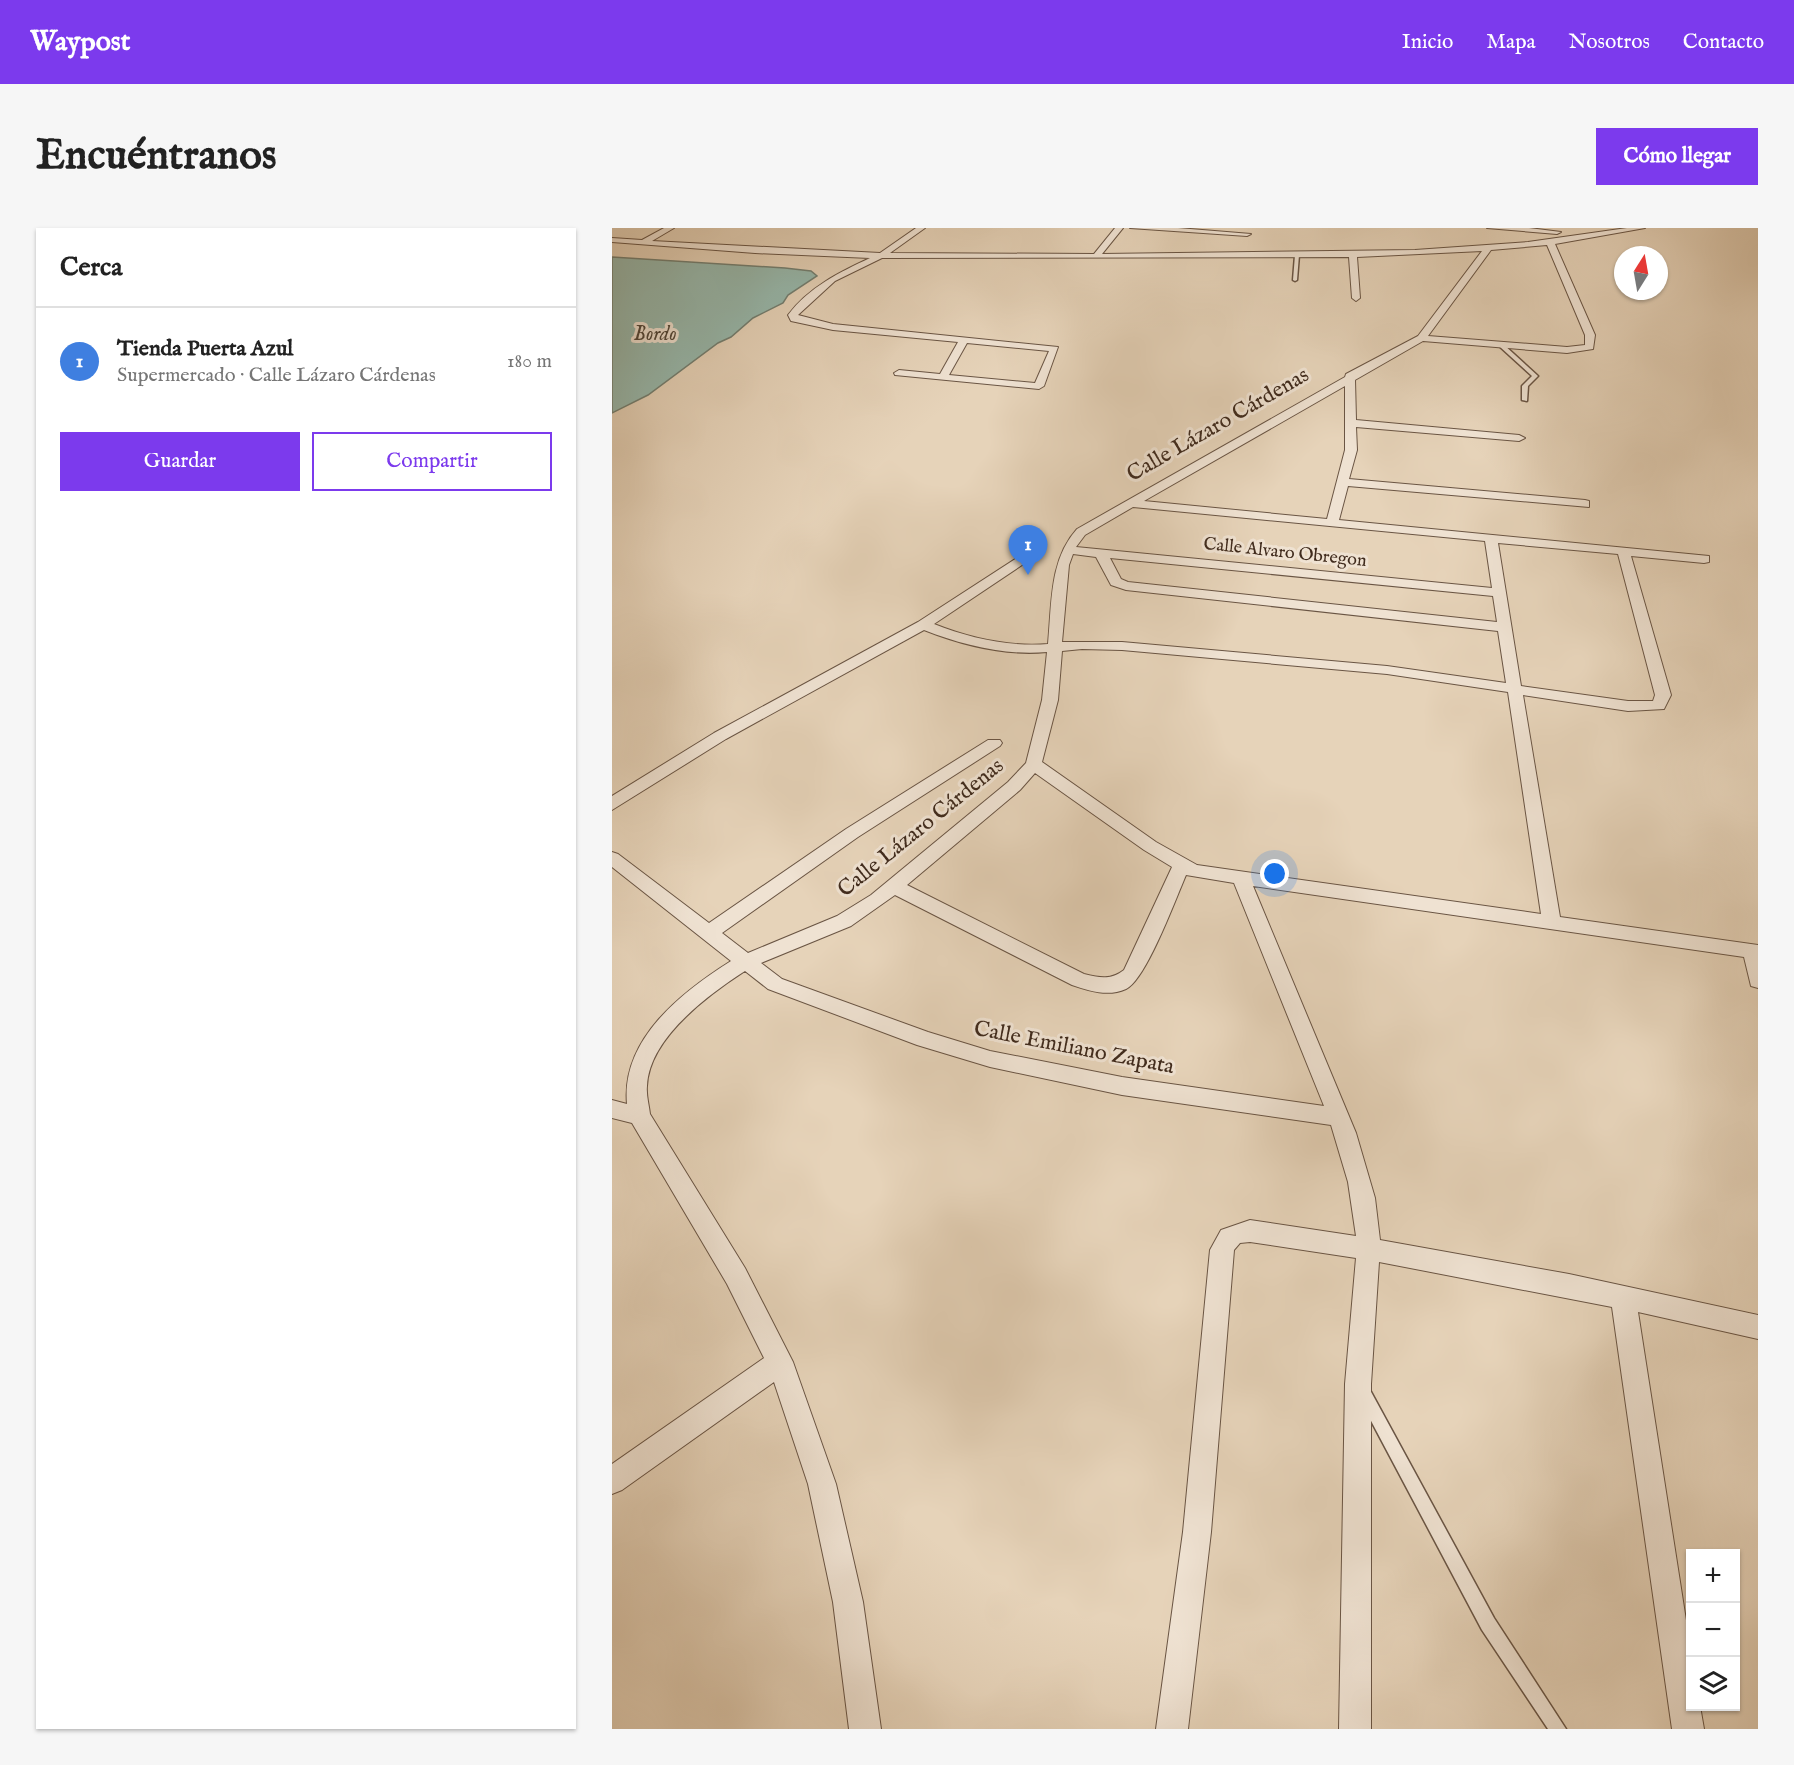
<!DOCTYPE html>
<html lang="es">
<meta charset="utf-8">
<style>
body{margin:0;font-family:"IM FELL English",serif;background:#f6f6f6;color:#222}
.controls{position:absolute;right:18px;bottom:18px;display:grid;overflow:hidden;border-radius:0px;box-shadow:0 2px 4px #0004}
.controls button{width:54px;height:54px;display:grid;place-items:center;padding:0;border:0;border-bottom:2px solid #e0e0e0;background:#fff;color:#222;font:30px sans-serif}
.compass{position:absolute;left:1002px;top:18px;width:54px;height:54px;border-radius:50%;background:#fff;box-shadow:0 2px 4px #0004;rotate:11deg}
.you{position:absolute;left:663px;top:646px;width:21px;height:21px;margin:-15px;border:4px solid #fff;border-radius:50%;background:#1a73e8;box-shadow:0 0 0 9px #1a73e833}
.badge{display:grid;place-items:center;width:39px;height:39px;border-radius:50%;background:#7c3aed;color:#fff;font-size:20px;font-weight:700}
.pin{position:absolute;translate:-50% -50px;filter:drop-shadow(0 2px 3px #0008)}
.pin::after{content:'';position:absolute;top:32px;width:21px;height:18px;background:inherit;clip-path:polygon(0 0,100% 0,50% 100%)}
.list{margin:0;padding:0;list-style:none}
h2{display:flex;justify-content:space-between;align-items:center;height:78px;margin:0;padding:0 24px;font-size:26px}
h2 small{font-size:20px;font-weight:400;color:#767676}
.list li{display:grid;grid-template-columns:39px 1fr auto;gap:18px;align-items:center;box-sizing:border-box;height:108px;padding:0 24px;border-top:2px solid #e0e0e0}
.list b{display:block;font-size:22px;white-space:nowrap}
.list p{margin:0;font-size:20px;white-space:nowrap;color:#767676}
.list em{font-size:20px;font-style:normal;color:#767676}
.actions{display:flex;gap:12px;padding:18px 24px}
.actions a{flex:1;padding:14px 0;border:2px solid #7c3aed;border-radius:0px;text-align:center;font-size:21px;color:#7c3aed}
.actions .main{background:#7c3aed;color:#fff}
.icon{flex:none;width:33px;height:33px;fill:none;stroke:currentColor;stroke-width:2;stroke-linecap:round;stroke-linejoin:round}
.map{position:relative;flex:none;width:1146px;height:1501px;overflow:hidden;border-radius:0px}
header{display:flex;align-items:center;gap:36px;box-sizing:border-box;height:84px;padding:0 30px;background:#7c3aed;color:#fff}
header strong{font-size:28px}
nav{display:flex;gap:33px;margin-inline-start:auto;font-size:21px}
.intro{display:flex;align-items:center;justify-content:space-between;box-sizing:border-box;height:144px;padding:0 36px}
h1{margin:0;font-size:42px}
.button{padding:15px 27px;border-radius:0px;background:#7c3aed;color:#fff;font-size:21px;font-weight:700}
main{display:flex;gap:36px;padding:0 36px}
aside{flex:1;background:#fff;border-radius:0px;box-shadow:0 2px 4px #0004}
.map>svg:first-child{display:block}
</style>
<header>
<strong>Waypost</strong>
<nav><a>Inicio</a><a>Mapa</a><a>Nosotros</a><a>Contacto</a></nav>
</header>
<div class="intro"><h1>Encuéntranos</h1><a class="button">Cómo llegar</a></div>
<main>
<aside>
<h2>Cerca<small></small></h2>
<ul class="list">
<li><span class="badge" style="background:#3f7fe0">1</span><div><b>Tienda Puerta Azul</b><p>Supermercado · Calle Lázaro Cárdenas</p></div><em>180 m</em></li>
</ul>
<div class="actions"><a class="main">Guardar</a><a>Compartir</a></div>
</aside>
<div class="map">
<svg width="1146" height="1501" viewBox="0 0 1146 1501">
<rect width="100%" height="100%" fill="#e6d3b9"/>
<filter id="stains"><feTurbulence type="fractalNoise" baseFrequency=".00333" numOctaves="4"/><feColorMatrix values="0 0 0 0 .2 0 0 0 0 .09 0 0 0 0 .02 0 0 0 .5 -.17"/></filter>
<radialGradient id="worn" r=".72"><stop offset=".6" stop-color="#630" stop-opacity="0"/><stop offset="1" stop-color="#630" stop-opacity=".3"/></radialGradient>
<!-- water -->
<path fill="#97b8ac" stroke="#748073" stroke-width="1.5" d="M0 29 173 40 199 43 205 48 176 67 171 75 141 90 119 109 106 115 36 167 0 185Z"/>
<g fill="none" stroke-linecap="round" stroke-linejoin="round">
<!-- lane casing -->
<g stroke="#6a5544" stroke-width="3">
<path id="lane" d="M685 26 687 27 685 52 683 53 681 52 683 27Z
M887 116H891L926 148 916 158 915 173 910 172V158L920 148 887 118Z
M753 1160 758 1162 882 1390 954 1501H936L870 1402 748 1172 746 1167 748 1162Z"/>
</g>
<!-- street casing -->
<g stroke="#6a5544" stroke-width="2">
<path id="street" d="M52 0H62L40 13 268 25 304 0H313L278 25 482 26 503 0H511L490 26 803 22 916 14 1015 0H1033L943 16 983 107 981 121 955 125 811 113 743 152 744 192 907 207 913 210 907 213 744 199 745 222 737 251 973 272 977 273V279L736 258 727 292 1097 328V334L1092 335 1019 328 1059 467 1052 481 1016 483 911 467 948 689 1146 717V760L1139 758 1132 729 641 658 744 905 763 970 768 1012 957 1046 1146 1087V1111L1026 1084 1078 1418V1478H1088L1092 1501H1060L1000 1079 767 1034 759 1156V1501H727L733 1156 744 1030 638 1014 628 1015 622 1022 599 1304 576 1501H544L571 1304 598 1022 609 1002 638 992 744 1008 736 954 719 897 510 867 378 839 305 817 156 761 133 743C96 767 37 810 35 858 34 867 37 877 38 886L133 1040 181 1134 224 1256 251 1374 269 1501H237L221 1374 196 1256 162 1154 10 1262 0 1266V1236L152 1130 115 1056 20 895 0 890V872L15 876C9 811 70 764 119 733L0 639V624L6 626 97 695 234 601 376 512H388L390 515 388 518 246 609 110 705 136 725 225 688 259 667 396 554 414 535 430 472 435 424C395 428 350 417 312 402L114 511 0 582V568L102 505 306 394 417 322 423 326 422 329 322 396C357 410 398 419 436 416 440 376 437 332 465 301L733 149 734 146 806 108 870 23 745 29 748 70 744 73 740 70 737 29 270 30 223 53 186 87 221 96 446 119 432 158 427 161 283 147 282 145 287 142 328 146 346 114 221 102 179 93 176 87C197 59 228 44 258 30L143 25 0 14V10L30 12ZM935 17 973 107V117L955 119 816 108 879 22ZM355 115 437 123 423 155 337 147ZM733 158V222L715 291 532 273ZM521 279 873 313 880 360 464 319 473 307ZM886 315 1006 326 1043 467 1041 473H1016L909 458ZM461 326 484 329 499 357 514 362 886 403 894 455 775 438 510 414H450L457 337ZM498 330 881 368 885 394 516 354 509 351ZM470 421 510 422 775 446 896 464 929 686 585 637 544 614 430 534 446 472 450 423ZM423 545 532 622 560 639 512 742C499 752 488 750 472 746L295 657 408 562ZM574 647 622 655 712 878 510 849 378 823 316 804 170 751 149 735 239 698 283 667 460 757C478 763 496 769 514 761 534 752 564 670 574 647Z
M518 0H566L639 6 635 8Z
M875 0H917L949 4 945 6Z"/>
</g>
<!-- lane -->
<use href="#lane" fill="#efe2d2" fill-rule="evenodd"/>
<!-- street -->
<use href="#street" fill="#efe2d2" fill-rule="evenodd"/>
</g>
<g text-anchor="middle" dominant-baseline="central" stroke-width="6" stroke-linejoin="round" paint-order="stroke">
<!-- far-street labels -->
<g font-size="18" fill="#402b1d" stroke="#efe2d2">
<text transform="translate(673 325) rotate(6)">Calle Alvaro Obregon</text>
</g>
<!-- far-water labels -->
<g font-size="20" font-style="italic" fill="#51473a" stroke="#efe2d2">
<text x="43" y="106">Bordo</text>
</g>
<!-- street labels -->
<g font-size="22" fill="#402b1d" stroke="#efe2d2">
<text transform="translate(606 197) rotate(-30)">Calle Lázaro Cárdenas</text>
<text transform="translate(309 600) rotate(-39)">Calle Lázaro Cárdenas</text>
<text transform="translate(462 820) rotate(11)">Calle Emiliano Zapata</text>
</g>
</g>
<rect width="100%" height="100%" filter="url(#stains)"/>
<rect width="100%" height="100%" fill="url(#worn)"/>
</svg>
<div class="controls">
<button>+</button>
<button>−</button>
<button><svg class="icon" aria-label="layers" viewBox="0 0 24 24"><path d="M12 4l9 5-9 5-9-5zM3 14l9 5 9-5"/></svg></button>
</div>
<svg class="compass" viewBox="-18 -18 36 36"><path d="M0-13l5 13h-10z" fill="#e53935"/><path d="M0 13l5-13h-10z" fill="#767676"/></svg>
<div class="you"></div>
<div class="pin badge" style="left:416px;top:347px;background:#3f7fe0">1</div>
</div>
</main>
